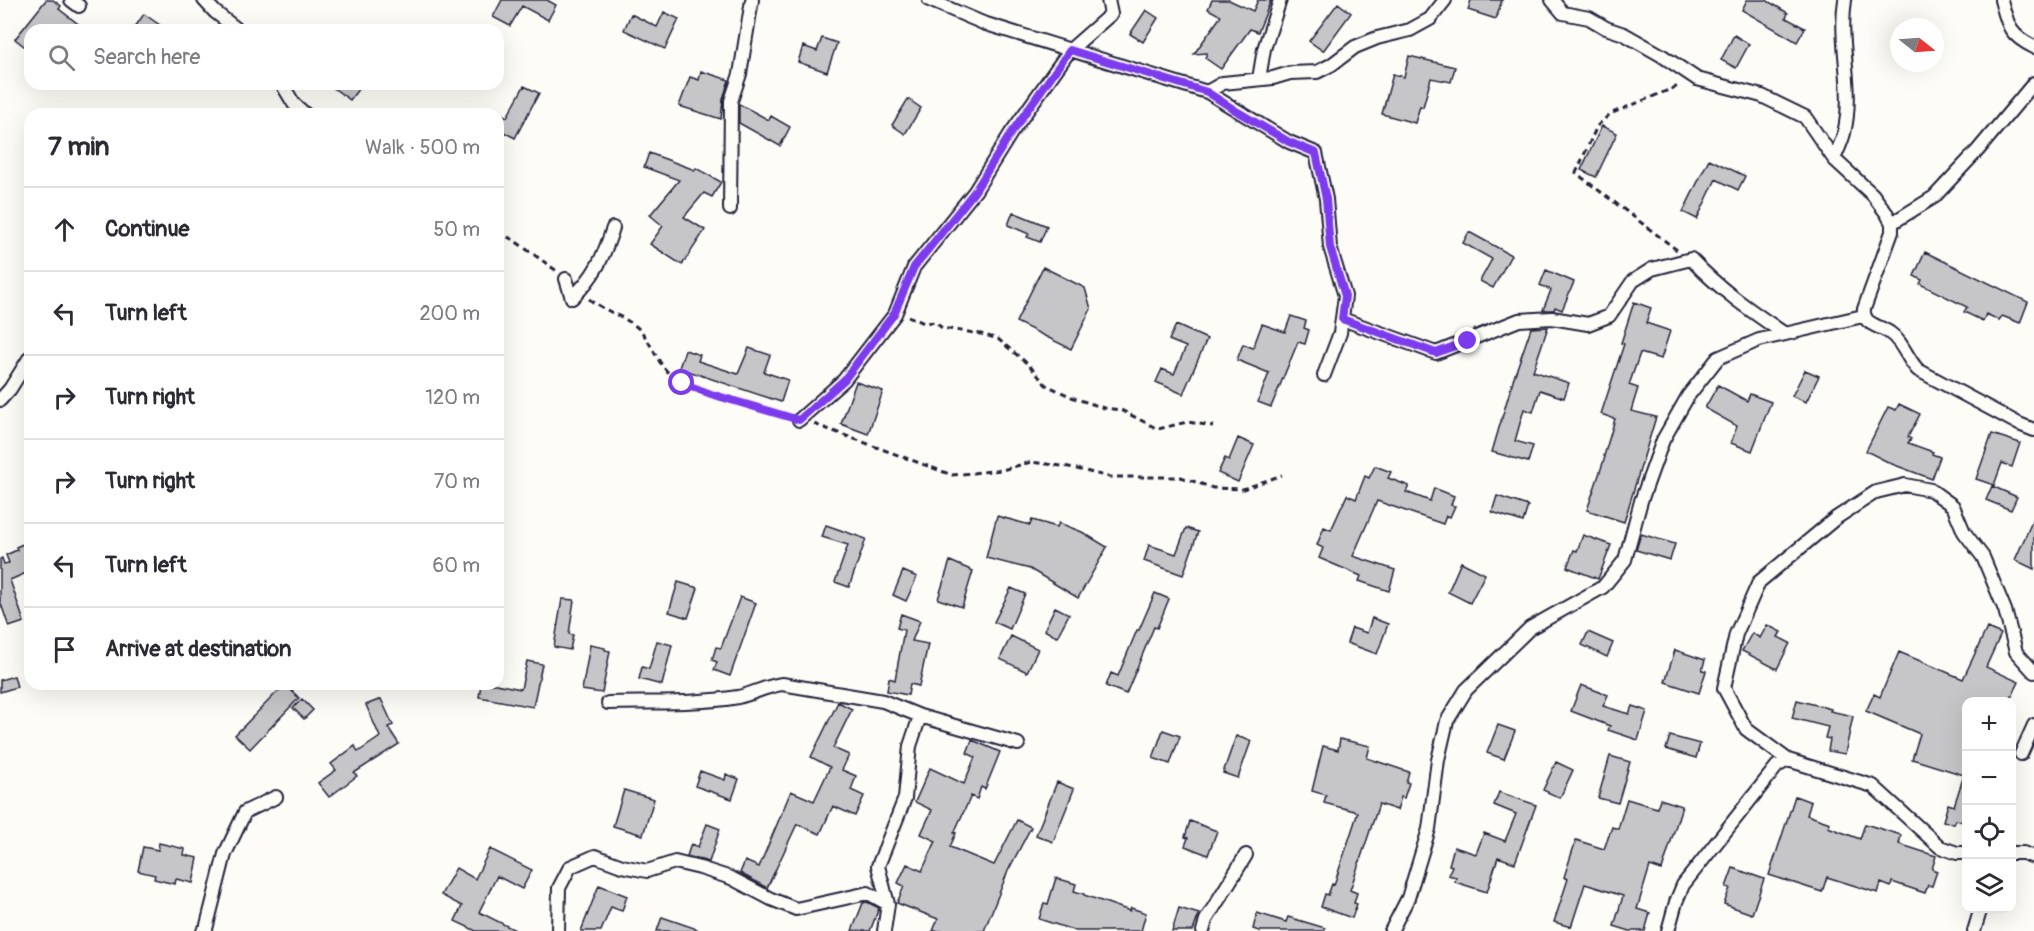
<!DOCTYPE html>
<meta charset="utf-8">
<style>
body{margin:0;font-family:Pangolin,sans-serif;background:#f2f2f3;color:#2b2b33}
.controls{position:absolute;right:18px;bottom:18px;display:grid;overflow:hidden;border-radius:12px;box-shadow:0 6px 24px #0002}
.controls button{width:54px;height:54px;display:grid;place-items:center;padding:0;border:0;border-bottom:2px solid #e1e1e2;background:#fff;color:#2b2b33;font:30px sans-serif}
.compass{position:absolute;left:1890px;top:18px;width:54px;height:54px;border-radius:50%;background:#fff;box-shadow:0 6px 24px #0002;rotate:107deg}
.stop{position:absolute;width:18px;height:18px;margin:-14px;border:4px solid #7c3aed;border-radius:50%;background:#fff}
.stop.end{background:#7c3aed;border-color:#fff;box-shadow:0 2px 6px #0008}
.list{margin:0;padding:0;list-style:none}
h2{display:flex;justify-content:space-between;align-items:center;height:78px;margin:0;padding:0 24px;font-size:26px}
h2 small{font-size:20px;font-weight:400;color:#7c7c81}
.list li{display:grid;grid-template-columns:39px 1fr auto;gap:18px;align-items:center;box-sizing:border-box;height:84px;padding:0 24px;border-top:2px solid #e1e1e2}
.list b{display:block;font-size:22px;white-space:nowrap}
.list em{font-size:20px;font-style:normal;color:#7c7c81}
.icon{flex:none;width:33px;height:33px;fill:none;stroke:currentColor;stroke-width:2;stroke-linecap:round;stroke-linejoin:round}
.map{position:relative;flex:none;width:2034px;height:931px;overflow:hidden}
.search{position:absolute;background:#fff;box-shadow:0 6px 24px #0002;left:24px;top:24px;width:480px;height:66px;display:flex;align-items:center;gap:15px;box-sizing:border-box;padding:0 21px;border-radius:18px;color:#7c7c81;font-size:22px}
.panel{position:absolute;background:#fff;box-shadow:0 6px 24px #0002;left:24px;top:108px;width:480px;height:582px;border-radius:18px}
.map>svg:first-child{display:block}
</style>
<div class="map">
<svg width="2034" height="931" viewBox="0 0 2034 931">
<rect width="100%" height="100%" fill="#fdfcf7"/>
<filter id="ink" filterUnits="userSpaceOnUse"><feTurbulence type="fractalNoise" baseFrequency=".0167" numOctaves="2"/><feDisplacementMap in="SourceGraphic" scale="12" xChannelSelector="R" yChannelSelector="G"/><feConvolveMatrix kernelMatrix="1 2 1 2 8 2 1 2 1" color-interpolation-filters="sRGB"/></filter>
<g filter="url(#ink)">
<!-- building -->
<path fill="#c6c6c8" stroke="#22223b" stroke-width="1.5" d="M46 0H53L61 6 59 9 86 30H30V51L15 39Z
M502 0H547L556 5 548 20 522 6 510 26 493 17Z
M1212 0H1229L1253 11 1258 0H1271L1258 32 1250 29 1221 69 1205 58 1207 53 1194 54 1221 16 1208 9Z
M1471 0H1502L1496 19 1468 10Z
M1747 0H1766L1788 13 1786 18 1805 28 1797 42 1742 10Z
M1338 3 1351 13 1323 51 1309 41Z
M1146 10 1158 18 1143 42 1130 34Z
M664 12 679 19 665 49 624 30 631 14 657 27Z
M144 14 167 30H133Z
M1734 35 1749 44 1736 68 1721 60Z
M822 38 837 43 827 72 798 62 803 46 817 51Z
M1409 56 1455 67 1451 82 1431 78 1423 107 1420 106 1415 123 1382 114 1393 74 1404 77Z
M701 71 729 80 723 99 721 119 679 106 690 77 699 80Z
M328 84H362L350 100Z
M524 86 539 93 515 138 498 129V112L507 117Z
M908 99 921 108 905 134 892 125Z
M739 104 769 120 771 116 790 127 780 146 739 123Z
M1602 126 1617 133 1596 177 1581 170Z
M649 153 695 170 696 168 721 182 712 197 704 193 684 217 705 230 682 265 650 244 663 226 650 215 679 180 644 167Z
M1709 159 1745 176 1738 190 1716 179 1697 219 1683 212Z
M1013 212 1047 226 1040 242 1027 237 1029 234 1008 225Z
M1469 232 1511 255 1493 288 1480 281 1492 259 1463 243Z
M1925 252 2028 302 2020 323 2002 316 1999 320 1986 314 1983 321 1964 312 1967 307 1920 284 1922 280 1914 276Z
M1043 267 1085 288 1091 309 1071 349 1016 322Z
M1546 270 1574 282 1562 310 1555 307 1554 310H1543L1551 290 1540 285Z
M1634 302 1651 308 1646 323 1670 331 1661 359 1640 353 1629 385 1638 388 1631 411 1656 417 1624 522 1587 510 1605 457 1604 456 1615 419 1601 414 1624 344 1621 343Z
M1291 316 1306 321 1304 328 1309 330 1305 344 1298 342 1271 407 1258 402 1269 373 1237 360 1243 344 1253 348 1262 324 1285 332Z
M1176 325 1207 339 1183 394 1156 382 1162 369 1174 374 1186 347 1169 340Z
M1548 327 1533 371 1569 383 1564 398 1540 390 1533 412 1524 409 1515 441 1533 446 1528 462 1492 452 1513 380 1531 328Z
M749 348 770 355 764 372 788 380 781 402 679 368 685 350 700 355 698 361 738 374Z
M1805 370 1819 376 1806 402 1792 396Z
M856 382 883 391 868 434 841 424Z
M1718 385 1747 401 1750 394 1771 402 1752 451 1731 443 1737 426 1705 408Z
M1899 404 1920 414 1908 437 1911 439 1908 443 1933 452 1932 454 1940 457 1932 479 1892 464 1866 451 1888 407 1896 410Z
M1992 434 2020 443 2012 467 2002 463 1994 485 1976 479Z
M1238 438 1254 445 1238 482 1218 473 1225 458 1229 460Z
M1375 466 1391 472 1388 478 1409 486 1406 492 1430 501 1434 488 1454 496 1451 505 1455 506 1450 517 1446 516 1443 524 1377 501 1353 556 1395 570 1389 591 1359 581 1361 576 1319 558 1323 548 1317 545 1324 527 1331 530 1347 495 1356 499 1365 476 1369 478Z
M1992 486 2017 497 2011 510 1986 500Z
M1497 496 1528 506 1523 522 1492 512Z
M997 516 1030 525 1032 520 1057 527 1059 523 1082 532 1107 547 1078 598 1030 569 986 558Z
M2034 517V569L2015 560Z
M826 525 866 539 849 587 835 582 848 545 822 537Z
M1186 528 1198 532 1183 575 1144 561 1149 545 1176 554Z
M1641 534 1675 544 1670 560 1636 550Z
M1583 535 1611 545 1598 579 1567 567 1574 550 1577 551Z
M30 541V581H28L26 573 10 580 24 622 9 627 0 601V559L2 558 4 564 9 563 6 555 17 550 16 547Z
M950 561 973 571 962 607 938 599Z
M1461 562 1485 574 1470 603 1448 592Z
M903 571 917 577 906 601 893 595Z
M678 582 698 588 688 618 669 612Z
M1011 588 1025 594 1010 629 994 622Z
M1155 593 1169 599 1157 628 1154 627 1126 694 1106 686 1111 673 1118 676 1137 630H1139Z
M740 597 756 603 730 676 714 670 717 662 712 660 716 647 721 648Z
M562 599 574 600 569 634 573 635 570 650 554 647Z
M1055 607 1069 614 1057 637 1044 630Z
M901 614 920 621 912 641 928 644 919 686 910 684 908 695 887 691 889 678 895 680 904 630 897 628Z
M1372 618 1388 624 1377 654 1347 643 1352 628 1367 633Z
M1767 625 1781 632 1778 637 1790 643 1777 669 1742 651 1752 633 1760 638Z
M1987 628 2001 634 1986 667 2019 682 2009 702H1966V823L1956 820 1954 824 1943 821 1948 804 1954 806 1964 775 1912 759 1920 734 1866 711 1874 694 1880 697 1899 652 1963 679Z
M1588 632 1613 643 1607 657 1582 645Z
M1011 636 1038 649 1027 672 1000 659Z
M657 641 672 645 662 685 639 679 642 667 649 669Z
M590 645 605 648V650L610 651 602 693 582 690Z
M1675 650 1705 660 1702 670 1706 671 1699 693 1665 682Z
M527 661 542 664 533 707 479 697 481 684H496L521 689Z
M14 676 17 687 0 692V680Z
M285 684 299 698 250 749 235 735Z
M1581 685 1608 695 1603 706 1629 714 1632 706 1647 711 1638 740 1608 730 1610 726 1571 711Z
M302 699 313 710 304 719 293 708Z
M381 699 393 725 388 727 399 744 354 773 357 776 329 797 318 783 336 770 331 764 355 746 358 752 380 737 366 705Z
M1797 700 1831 709 1830 711 1853 716 1845 754 1828 751 1830 739 1825 738 1828 727 1792 718Z
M838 702 852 709 833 748 849 755 842 770 856 776 851 790 864 796 855 816 833 806 820 834 797 824 767 888 740 873 745 861 759 867 791 791 814 801 830 767 811 757Z
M1498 725 1515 731 1504 759 1487 753Z
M1163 730 1180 736 1170 764 1153 758Z
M1236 736 1251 741 1238 778 1223 773Z
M1670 736 1700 744 1696 758 1666 749Z
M1340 739 1370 746 1367 758 1409 772 1406 782 1409 783 1404 798 1401 797 1397 810 1379 804 1350 890 1357 893 1354 903 1357 904 1352 918 1321 907 1325 894 1328 895 1332 884 1334 885 1358 812 1324 803 1326 795 1312 791 1323 746 1338 750Z
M972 740 1000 752 985 789 981 787 977 799 971 796 954 833H956L950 847 994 865 1017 820 1031 827 1008 871 984 931H933L938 919 897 903 904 886 898 883 907 864 922 871 936 841 921 834 932 810 915 802 930 768 964 784 975 757 967 753Z
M1610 756 1630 762 1618 803 1598 798Z
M1556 762 1573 770 1560 798 1543 790Z
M700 771 725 780 726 774 739 779 732 799 695 786Z
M1057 782 1074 789 1053 842 1036 835Z
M624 790 654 799 643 835 613 826Z
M1499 792 1536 805 1515 863 1498 857 1487 892 1455 882 1456 877 1448 875 1452 866 1449 865 1454 847 1476 854 1484 833 1505 841 1516 814 1494 805Z
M1795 796 1811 802 1807 815 1830 823 1828 827 1860 839 1865 824 1901 835 1899 844 1936 856 1932 869 1937 871 1932 886 1928 885 1925 893 1892 882 1891 887 1881 883 1878 893 1827 877 1822 892 1769 875Z
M1627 799 1657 808 1660 799 1682 806 1662 870 1650 866 1637 909 1650 913 1645 931H1630L1614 926 1623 896 1585 884 1571 927 1554 922 1568 879 1564 877 1576 840 1604 849 1612 827 1618 829Z
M1190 821 1217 831 1208 855 1185 846 1188 838 1185 837Z
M707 824 720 829 709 862 687 856 691 844 698 847Z
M159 843 185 849 184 855 198 858 193 883 176 879 175 884 154 879 155 875 138 871 143 847 158 850Z
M490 849 532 870 522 889 497 876 479 912 517 931H476L455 921 462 906 441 895 456 868 475 879Z
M1733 868 1764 879 1752 914 1724 904 1730 888 1726 887Z
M1056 878 1076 884 1074 891 1084 894V895L1130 911 1131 908 1146 913 1141 931H1076L1039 919 1044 903 1048 904Z
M599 885 627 896 622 911 611 907 601 931H581Z
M867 902 879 908 870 931H852L863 903Z
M1179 908 1199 914 1193 931H1172Z
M1257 913 1286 922 1288 917 1325 928 1324 931H1259L1253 929Z
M662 917 697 929V931H657Z"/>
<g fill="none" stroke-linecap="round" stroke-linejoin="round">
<!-- minor casing -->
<g stroke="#22223b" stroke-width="16">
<path id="minor" d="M71 0 79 6
M204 0 215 12 238 30
M929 0 983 23 1207 92 1289 142 1316 153 1326 199 1330 247 1345 296 1340 333 1324 375
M1552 0 1563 13 1589 18 1606 28 1624 34 1661 55 1697 79 1762 96 1805 117 1834 159 1873 195 1887 214 1892 223V232L1864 309C1862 325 1879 325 1890 333 1903 342 1907 359 1918 370L2019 424 2034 430
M2001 0C2008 26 2009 35 2034 47
M1259 79 1264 49 1280 0
M282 84 294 104 305 114
M1207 92 1223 83 1273 78 1290 73 1317 72 1331 65 1355 47 1377 38 1410 30 1430 19 1445 0
M1834 159C1837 151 1842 142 1844 133 1855 89 1838 44 1845 0
M730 209 731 101 740 74 752 0
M1892 223 1934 197 1978 150 2034 83
M566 279 572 298C595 276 603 258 613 228
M1342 319 1436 353 1519 320 1552 318 1588 324 1609 316 1633 281 1652 269 1691 259C1719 289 1751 311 1785 334
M0 400 10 389 30 357
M799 420 844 380 895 314 914 267 975 191 1011 133 1070 50 1111 14 1108 0
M608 703C648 702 698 704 738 697 753 694 766 686 782 684L883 701 920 716 1018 744
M2021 754 2034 725
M1788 760 1746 729 1724 688 1736 634 1759 582 1836 518 1876 492 1905 485 1931 490 1953 506 1964 532 1983 557 2005 610 2016 652 2034 672
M2012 853H2023L2034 857
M203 931 206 929 225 854 245 812 276 797
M558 931 559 888 570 867 595 856 622 866 647 871 675 862 700 868 731 878 771 899 796 909 868 893 888 904
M884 931 888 904 878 866 905 798 910 746 920 716
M1203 931 1206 920 1246 855
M1391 931 1408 898 1429 829 1438 760 1447 721 1466 690 1530 628 1603 587 1625 560 1641 501 1663 440 1688 396 1718 358 1759 340 1863 316
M1668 931 1676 902 1683 885 1777 766 1788 760 1873 786 1940 847 1957 853H1966
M1974 931 1981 908"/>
</g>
<!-- path -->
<path stroke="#22223b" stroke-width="3" stroke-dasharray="6 4.5" stroke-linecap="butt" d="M498 233 512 239 557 271
M1677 250 1576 173 1597 126 1610 114 1681 85
M589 299C603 310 630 319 640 330 650 341 655 357 665 369 685 394 756 407 788 416
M908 316 924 323 935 322 942 328 981 334 998 339 1029 365 1046 385 1074 398 1104 408 1121 410 1158 429 1187 422 1213 426
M814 424 952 475 1002 470 1031 462 1069 467 1109 477H1181L1213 488 1243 489 1282 475"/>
<!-- minor -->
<use href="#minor" stroke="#fdfcf7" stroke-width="12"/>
</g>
</g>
<g fill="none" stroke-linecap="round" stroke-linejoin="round" filter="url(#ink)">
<!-- route -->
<path stroke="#7c3aed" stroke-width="8" d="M682 383 711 394 799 420 844 380 894 314 914 267 975 191 1011 133 1070 50 1207 92 1238 112 1289 142 1316 153 1326 199 1330 247 1345 296 1342 319 1436 353 1468 341"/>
</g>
</svg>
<div class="controls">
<button>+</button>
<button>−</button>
<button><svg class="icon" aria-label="locate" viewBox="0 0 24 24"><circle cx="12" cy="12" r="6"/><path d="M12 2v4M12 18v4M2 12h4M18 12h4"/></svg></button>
<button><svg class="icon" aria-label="layers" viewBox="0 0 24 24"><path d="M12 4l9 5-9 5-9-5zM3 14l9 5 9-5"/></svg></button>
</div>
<svg class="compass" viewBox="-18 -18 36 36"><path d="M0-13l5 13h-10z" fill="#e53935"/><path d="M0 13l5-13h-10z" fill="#7c7c81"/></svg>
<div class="stop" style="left:682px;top:383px"></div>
<div class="stop end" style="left:1468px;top:341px"></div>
<div class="search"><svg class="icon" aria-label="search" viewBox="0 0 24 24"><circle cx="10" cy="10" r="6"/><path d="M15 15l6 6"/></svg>Search here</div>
<section class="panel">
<h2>7 min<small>Walk · 500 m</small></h2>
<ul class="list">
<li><svg class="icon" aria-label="ahead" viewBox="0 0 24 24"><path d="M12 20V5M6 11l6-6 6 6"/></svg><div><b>Continue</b></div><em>50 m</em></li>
<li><svg class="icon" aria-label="left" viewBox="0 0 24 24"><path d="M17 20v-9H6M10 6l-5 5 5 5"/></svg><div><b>Turn left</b></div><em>200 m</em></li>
<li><svg class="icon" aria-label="right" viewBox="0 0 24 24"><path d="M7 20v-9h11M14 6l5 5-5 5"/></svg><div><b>Turn right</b></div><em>120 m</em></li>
<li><svg class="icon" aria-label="right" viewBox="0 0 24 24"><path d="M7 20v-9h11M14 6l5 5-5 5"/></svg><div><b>Turn right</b></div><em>70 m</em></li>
<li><svg class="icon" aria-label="left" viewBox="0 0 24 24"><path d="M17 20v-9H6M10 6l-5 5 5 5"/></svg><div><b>Turn left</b></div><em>60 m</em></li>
<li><svg class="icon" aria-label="arrive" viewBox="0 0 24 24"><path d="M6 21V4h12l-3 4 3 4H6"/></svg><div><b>Arrive at destination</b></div></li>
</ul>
</section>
</div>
